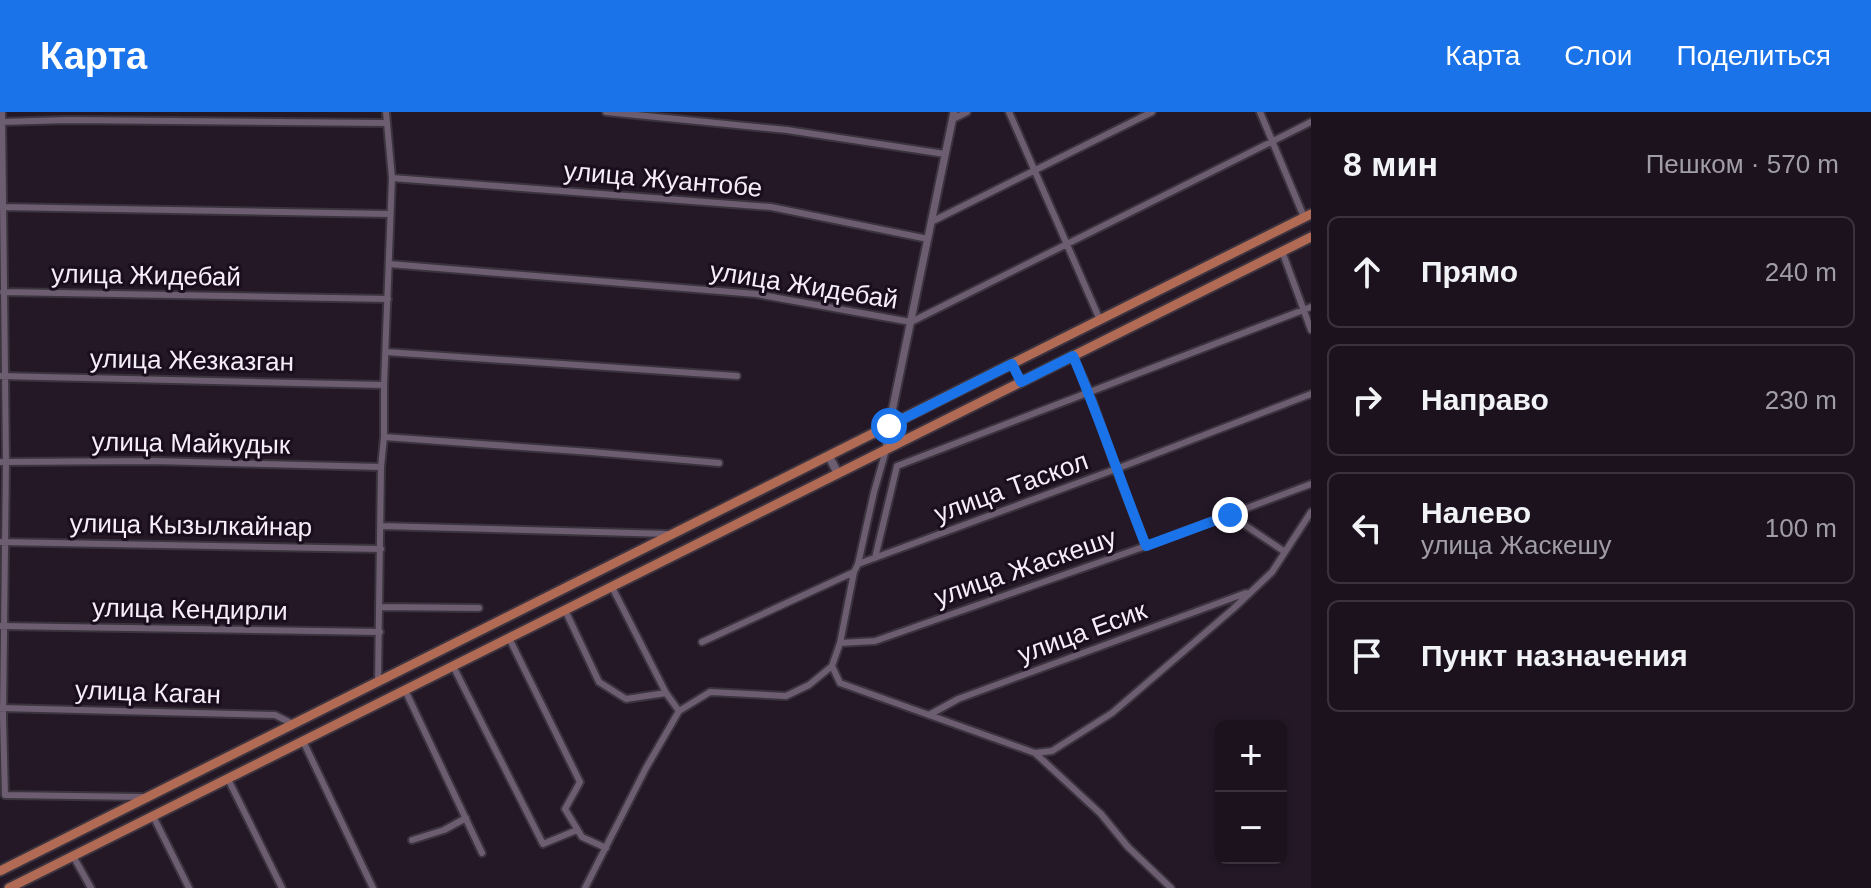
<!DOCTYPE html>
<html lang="ru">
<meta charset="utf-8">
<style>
body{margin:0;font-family:Helvetica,sans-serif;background:#241b26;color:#f1f3f6}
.controls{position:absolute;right:24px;bottom:24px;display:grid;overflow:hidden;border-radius:12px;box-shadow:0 2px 6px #0004}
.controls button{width:72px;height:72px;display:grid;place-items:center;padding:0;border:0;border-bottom:2px solid #39323b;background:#1b121d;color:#f1f3f6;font:40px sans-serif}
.stop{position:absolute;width:24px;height:24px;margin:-18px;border:6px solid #1a73e8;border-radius:50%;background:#fff}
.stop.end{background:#1a73e8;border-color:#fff;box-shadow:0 2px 8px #0008}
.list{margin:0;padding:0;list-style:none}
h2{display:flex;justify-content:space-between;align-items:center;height:104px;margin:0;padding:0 32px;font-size:34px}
h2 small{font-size:26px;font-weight:400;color:#a09ea4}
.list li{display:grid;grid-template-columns:52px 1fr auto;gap:24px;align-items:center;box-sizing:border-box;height:112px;margin:0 16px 16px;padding:0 16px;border:2px solid #39323b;border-radius:12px}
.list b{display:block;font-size:30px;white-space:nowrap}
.list p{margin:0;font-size:26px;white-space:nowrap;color:#a09ea4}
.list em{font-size:26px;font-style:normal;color:#a09ea4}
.icon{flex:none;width:44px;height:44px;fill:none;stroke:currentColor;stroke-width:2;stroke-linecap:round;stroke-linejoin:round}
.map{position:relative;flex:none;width:1311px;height:776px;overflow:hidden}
header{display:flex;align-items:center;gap:48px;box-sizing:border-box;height:112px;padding:0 40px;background:#1a73e8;color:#fff}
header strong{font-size:38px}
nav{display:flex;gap:44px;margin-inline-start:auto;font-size:28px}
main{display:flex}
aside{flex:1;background:#1b121d}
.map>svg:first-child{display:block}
</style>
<header>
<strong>Карта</strong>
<nav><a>Карта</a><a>Слои</a><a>Поделиться</a></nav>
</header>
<main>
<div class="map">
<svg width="1311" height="776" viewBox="0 0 1311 776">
<rect width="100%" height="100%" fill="#241827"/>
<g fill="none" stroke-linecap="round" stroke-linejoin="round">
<!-- minor casing -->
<g stroke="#3b333e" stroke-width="10">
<path id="minor" d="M2 0 6 350 3 605 5 683 143 685
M606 0 787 18 945 42
M1009 0 1100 208
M1260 0 1304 105
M953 7 967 0
M0 10 68 8 386 11
M392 66 771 95 928 127
M1 95 389 102
M931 110 1152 0
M1282 139 1311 218
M389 152 756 182 911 210 1311 10
M3 180 388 187
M386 240 737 264
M1073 244 1089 279 1116 357 1146 434
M0 264 384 273
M384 325 591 340 719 351
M886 338 874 380 858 452 854 460 840 531 832 554 840 571 1035 641 1052 639 1112 601 1233 497 1272 460 1311 400
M0 350 154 349 381 355
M1230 403 1285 440
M381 414 669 422
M0 430 381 437
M875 446 897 354 1311 195
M858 452 1116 357 1311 282
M612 475 666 581 679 599
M380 495 479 496
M565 498 599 570 626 587 666 581
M0 514 380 520
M509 526 580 670 565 697 582 725 606 736
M702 530 854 460
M840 531 875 529 1146 434 1311 372
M453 554 543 732 577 718
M378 570 381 355 384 325V273L392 66 386 0
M405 578 482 741
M0 596 275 603 293 612
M929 603 958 587 1246 481
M303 629 373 776
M1035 641 1101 702 1128 735 1171 776
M228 667 282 776
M153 704 189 776
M412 728 444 718 466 706
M73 744 91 776
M585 776 646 656 679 599 710 580 786 584 809 573 832 554"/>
</g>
<!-- tertiary casing -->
<g stroke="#3b333e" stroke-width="11">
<path id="tertiary" d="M886 338 889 314 954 0"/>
</g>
<!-- secondary casing -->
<g stroke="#3b333e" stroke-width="12">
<path id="secondary" d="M829 344 838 362"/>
</g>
<!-- primary casing -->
<g stroke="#3b333e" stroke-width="13">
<path id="primary" d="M0 759 1311 102
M9 776 1311 125"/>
</g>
<!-- minor -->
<use href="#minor" stroke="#6c5d70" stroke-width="6"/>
<!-- tertiary -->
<use href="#tertiary" stroke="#6c5d70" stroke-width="7"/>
<!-- secondary -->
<use href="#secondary" stroke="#6c5d70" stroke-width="8"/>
<!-- primary -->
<use href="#primary" stroke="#b16a54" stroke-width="9"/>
</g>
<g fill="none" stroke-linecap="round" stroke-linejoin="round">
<!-- route -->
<path stroke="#1a73e8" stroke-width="10" d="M889 314 1012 252 1021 270 1073 244C1100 307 1121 371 1146 434L1230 403"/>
</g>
<g text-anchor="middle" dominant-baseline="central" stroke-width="6" stroke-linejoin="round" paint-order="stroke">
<!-- street labels -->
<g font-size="26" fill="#f5edf8" stroke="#1a0e1e">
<text transform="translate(663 67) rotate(5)">улица Жуантобе</text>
<text transform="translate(146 163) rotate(1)">улица Жидебай</text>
<text transform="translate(804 173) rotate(9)">улица Жидебай</text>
<text transform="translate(192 248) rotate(1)">улица Жезказган</text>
<text transform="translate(191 331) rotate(1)">улица Майкудык</text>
<text transform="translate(1011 375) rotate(-20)">улица Таскол</text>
<text transform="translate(191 413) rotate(1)">улица Кызылкайнар</text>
<text transform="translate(1025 455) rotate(-19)">улица Жаскешу</text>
<text transform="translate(190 497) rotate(1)">улица Кендирли</text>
<text transform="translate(1082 520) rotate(-20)">улица Есик</text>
<text transform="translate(148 580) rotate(2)">улица Каган</text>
</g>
</g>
</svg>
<div class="controls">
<button>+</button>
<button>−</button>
</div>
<div class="stop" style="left:889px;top:314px"></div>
<div class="stop end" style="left:1230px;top:403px"></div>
</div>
<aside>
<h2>8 мин<small>Пешком · 570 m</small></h2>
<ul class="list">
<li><svg class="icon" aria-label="ahead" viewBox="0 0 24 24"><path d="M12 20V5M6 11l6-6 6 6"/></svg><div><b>Прямо</b></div><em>240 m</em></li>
<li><svg class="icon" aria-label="right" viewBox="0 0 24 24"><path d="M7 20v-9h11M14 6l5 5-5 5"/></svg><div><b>Направо</b></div><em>230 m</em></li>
<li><svg class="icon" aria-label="left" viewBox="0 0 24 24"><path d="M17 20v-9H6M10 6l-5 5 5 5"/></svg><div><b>Налево</b><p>улица Жаскешу</p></div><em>100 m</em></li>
<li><svg class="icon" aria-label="arrive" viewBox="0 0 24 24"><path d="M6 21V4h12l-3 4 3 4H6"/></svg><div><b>Пункт назначения</b></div></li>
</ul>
</aside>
</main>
